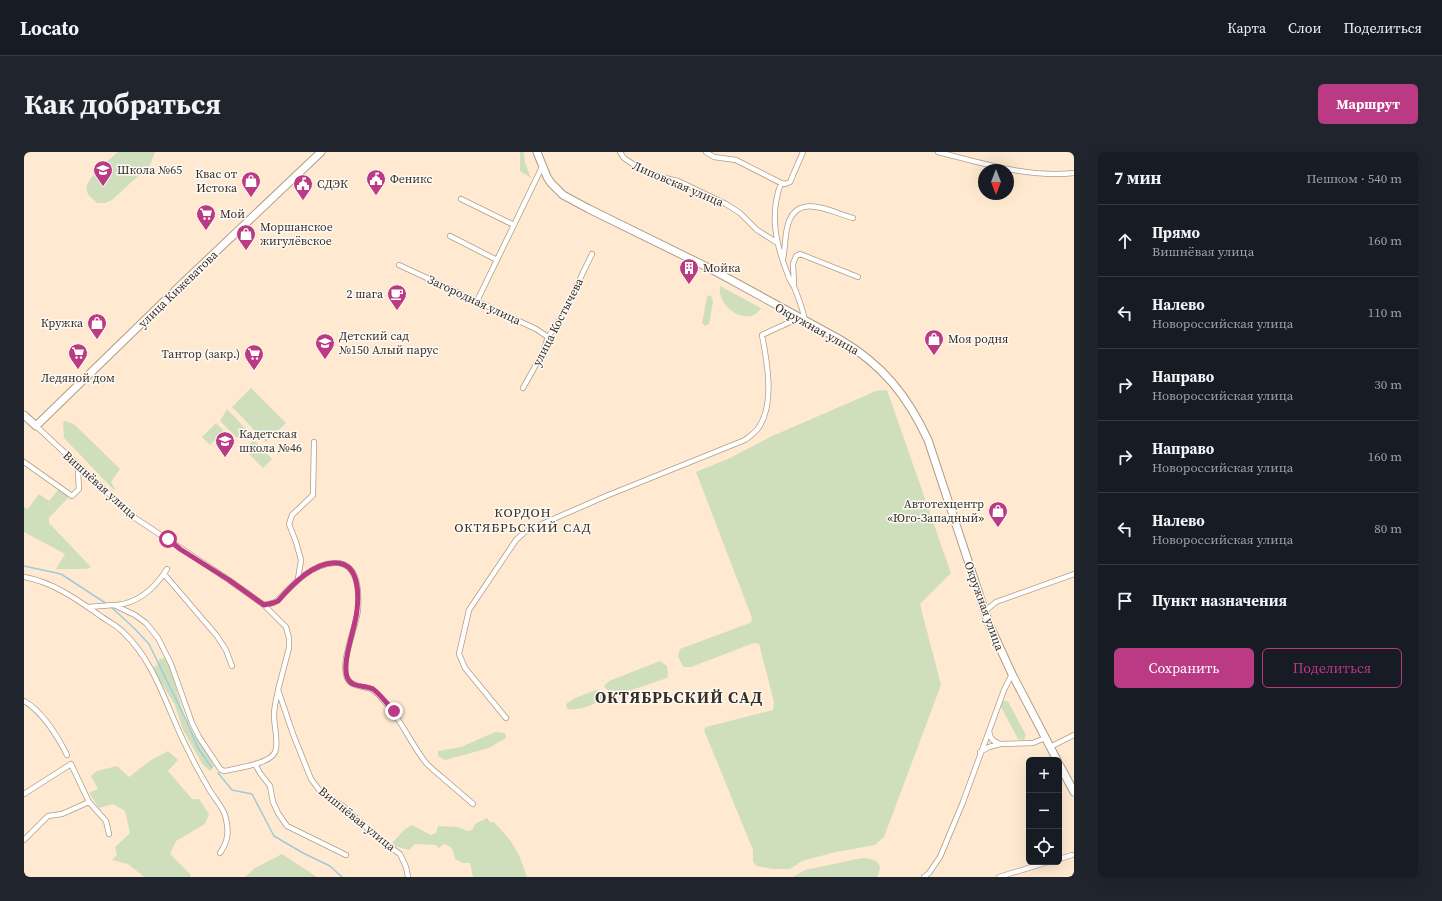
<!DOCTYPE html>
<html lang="ru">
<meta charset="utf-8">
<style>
body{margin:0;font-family:"Source Serif 4",serif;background:#20242c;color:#f1f3f6}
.controls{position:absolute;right:12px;bottom:12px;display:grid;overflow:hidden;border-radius:6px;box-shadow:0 4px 16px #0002}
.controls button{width:36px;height:36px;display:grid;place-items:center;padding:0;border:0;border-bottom:1px solid #363941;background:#171b24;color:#f1f3f6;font:20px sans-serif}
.compass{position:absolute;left:954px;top:12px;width:36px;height:36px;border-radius:50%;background:#171b24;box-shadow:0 4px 16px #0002;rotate:180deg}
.stop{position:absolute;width:12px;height:12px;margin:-9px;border:3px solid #bb3a84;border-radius:50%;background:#fff}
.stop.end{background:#bb3a84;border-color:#fff;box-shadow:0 1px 4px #0008}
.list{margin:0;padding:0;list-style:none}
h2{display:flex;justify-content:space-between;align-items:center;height:52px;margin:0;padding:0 16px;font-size:17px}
h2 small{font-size:13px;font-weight:400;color:#9ea1a6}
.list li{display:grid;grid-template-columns:26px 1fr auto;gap:12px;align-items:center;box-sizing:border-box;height:72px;padding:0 16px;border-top:1px solid #363941}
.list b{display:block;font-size:15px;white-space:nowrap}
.list p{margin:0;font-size:13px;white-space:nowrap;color:#9ea1a6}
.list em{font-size:13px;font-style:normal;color:#9ea1a6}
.actions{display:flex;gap:8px;padding:12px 16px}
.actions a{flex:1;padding:9px 0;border:1px solid #bb3a84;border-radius:6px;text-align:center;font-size:14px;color:#bb3a84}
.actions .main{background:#bb3a84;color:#fff}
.icon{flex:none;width:22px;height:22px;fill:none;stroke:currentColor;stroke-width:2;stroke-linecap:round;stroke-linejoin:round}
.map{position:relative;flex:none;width:1050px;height:725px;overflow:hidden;border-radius:6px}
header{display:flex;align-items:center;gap:24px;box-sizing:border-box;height:56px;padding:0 20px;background:#171b24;border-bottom:1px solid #363941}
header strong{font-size:19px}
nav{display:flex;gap:22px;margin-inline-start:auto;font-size:14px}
.intro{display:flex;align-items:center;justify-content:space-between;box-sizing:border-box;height:96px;padding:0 24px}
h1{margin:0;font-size:28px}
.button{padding:10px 18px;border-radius:6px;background:#bb3a84;color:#fff;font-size:14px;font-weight:700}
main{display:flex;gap:24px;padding:0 24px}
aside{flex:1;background:#171b24;border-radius:6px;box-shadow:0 4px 16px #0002}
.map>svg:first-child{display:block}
</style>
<header>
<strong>Locato</strong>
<nav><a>Карта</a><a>Слои</a><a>Поделиться</a></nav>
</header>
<div class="intro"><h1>Как добраться</h1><a class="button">Маршрут</a></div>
<main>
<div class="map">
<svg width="1050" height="725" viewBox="0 0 1050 725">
<rect width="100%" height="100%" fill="#ffead1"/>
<!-- green -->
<path fill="#cfdfbe" d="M94 0H131L126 13 88 48 81 51H73C70 48 66 45 64 42 56 29 85 8 94 0Z
M496 0H500L501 11 507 26 496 19Z
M696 134 737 156C725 177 692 155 696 134Z
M685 143 688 145 689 150 685 172 681 174 678 171 683 145Z
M227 236 262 271 242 290 208 255Z
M863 238 927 421 896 452 917 533 860 685 851 693 812 700 778 709 766 717H748L733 714 729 710V698L680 578 682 575 749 558 750 550 735 492 730 491 667 515H659L654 504 656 497 723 472 727 470 728 466 672 320 706 306 746 285 852 239Z
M203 257 222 277 213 286 196 269Z
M41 269 50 272 96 317 87 330 91 337 90 338 40 286 39 271Z
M192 271 200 279 186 293 178 285Z
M230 288 248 307 239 316 220 297Z
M35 337 43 343 44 346 25 366V371L67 415 62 417H32L41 402 0 380V355L4 357 15 342 25 349Z
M141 506C151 525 154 548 162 568 169 584 183 598 190 614L186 619 179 613 159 578 151 553 130 519V515L135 512V507Z
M636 509 643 514 644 523 643 526 596 542 585 540 580 534 585 529Z
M572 538 579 542V547C570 553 554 559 543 557L542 552 551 546Z
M979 549H983L985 551 1002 583 1000 588 994 587 977 555Z
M471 580 481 581 482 586 465 596 421 608 414 604V599L437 595Z
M144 599 154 608 144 619 168 647H175L185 662 181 672 152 689 146 702 167 723 166 725H120L104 712 88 708 93 703 91 695 106 681 101 659 89 652 75 656 65 641 74 637 67 624 73 619 93 614 105 625 127 608Z
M463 666 466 670H470L486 688 495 703 503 725H449L446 711H439L431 707C430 699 428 694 420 692L415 696 412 693 391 692 385 698 366 693 381 677 388 673 407 683 412 681 414 674 434 675 444 679 448 678 451 672Z
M258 702 293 725H221L231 716Z
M838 706C851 707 861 710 853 725H769L781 718Z"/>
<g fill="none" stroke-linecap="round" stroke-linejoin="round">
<!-- stream -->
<path stroke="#a0cad9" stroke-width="1.5" d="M0 414 37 422 83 452
M87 455 110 476 125 492 163 570 174 596 188 616
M194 621 208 638 228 642 250 684 279 701 306 714 318 725"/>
<!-- minor casing -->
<g stroke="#b09d86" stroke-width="6">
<path id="minor" d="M596 0 600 6 616 17 633 24 654 29 702 52 716 61 733 78 752 90
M682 0 690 5 712 8 757 31 761 32 766 30 779 0
M914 0C958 11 1004 26 1050 21
M757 31C745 63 752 93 764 123 765 128 769 132 771 137 775 148 779 157 781 169
M437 47 490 73
M426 84 473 108
M759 107C761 97 761 86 763 76 771 39 804 59 829 66
M375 113 512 177 524 185
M770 132 769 112 772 104 776 102 834 125
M453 149 518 15
M499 236 519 200 524 185 538 164 568 102
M12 274 111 366 205 428 240 453 262 475 265 486V496L254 538 269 582 287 627 296 639 319 654 356 688 376 702 382 715 384 725
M0 310 48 344 55 337 54 320 57 317
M140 422 193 484 202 498 208 514
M0 425C29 430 54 448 78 465 85 470 94 474 100 481 133 512 144 561 165 600 171 613 178 625 185 637 190 646 198 654 201 663 205 678 205 688 196 701
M274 427 277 408 272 390 265 372 268 363 289 343 290 290
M92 453C115 451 131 436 143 417
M240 453 249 451 253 449C268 433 289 410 313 411 335 412 335 441 334 458 332 476 316 509 323 526 327 535 340 534 347 537 352 539 357 546 360 549 378 568 387 593 403 612 408 617 414 622 419 626 429 635 439 643 449 652
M64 455 90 453 111 463 122 471 134 486 147 512 168 571 175 585 197 618 201 619C213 616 246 612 251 600 255 592 250 573 250 564 250 555 252 547 254 539
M960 460 972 450 1050 422
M0 549C18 559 34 585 43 603
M482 566 441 516 435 502 445 458 492 388 502 379 582 344 721 288C726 284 732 280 735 275 751 251 743 209 738 183L766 170 772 164
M965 579C966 587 969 589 976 592
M1026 595 1050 583
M956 600 965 595 976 592 1009 591 1021 586
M231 612 236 621 246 634 249 650 254 661 263 674 322 703
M0 642 47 612 65 650 82 669 85 682
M0 688 24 664 38 662 65 650
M1035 707 1048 703
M900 725 905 721 916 705 939 650 980 538 988 522
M975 725 1024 710"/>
</g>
<!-- secondary casing -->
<g stroke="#b09d86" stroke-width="9">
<path id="secondary" d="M0 263 12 274 160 130 297 0"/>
</g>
<!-- primary casing -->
<g stroke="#b09d86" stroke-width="9">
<path id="primary" d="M513 0 523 25 527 31 539 43 565 57 687 117 815 187C858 212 883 243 904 288L965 472 988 522 1033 608
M1035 612 1050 640"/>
</g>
<!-- minor -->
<use href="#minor" stroke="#fff" stroke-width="4.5"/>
<!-- secondary -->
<use href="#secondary" stroke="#fff" stroke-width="7"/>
<!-- primary -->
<use href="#primary" stroke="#fff" stroke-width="7"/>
</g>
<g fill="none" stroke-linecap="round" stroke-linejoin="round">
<!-- route -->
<path stroke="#bb3a84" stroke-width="5" d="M144 387 156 397 205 428 240 453 249 451 254 449C268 433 290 409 313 411 335 412 335 442 333 458 332 475 316 513 324 527 328 536 341 533 349 537 355 541 364 553 370 559"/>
</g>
<!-- icons -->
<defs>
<g id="school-pin" transform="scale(1)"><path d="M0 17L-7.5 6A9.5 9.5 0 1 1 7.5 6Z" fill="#bb3a84" stroke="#fefaf5"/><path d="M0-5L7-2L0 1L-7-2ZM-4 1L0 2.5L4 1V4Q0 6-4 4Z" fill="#fff"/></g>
<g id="civic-pin" transform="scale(1)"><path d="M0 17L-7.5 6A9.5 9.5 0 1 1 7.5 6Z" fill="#bb3a84" stroke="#fefaf5"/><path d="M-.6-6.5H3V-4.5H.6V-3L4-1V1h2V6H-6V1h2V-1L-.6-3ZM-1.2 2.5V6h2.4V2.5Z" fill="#fff"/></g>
<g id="shop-pin" transform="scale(1)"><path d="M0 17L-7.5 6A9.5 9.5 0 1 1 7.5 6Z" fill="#bb3a84" stroke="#fefaf5"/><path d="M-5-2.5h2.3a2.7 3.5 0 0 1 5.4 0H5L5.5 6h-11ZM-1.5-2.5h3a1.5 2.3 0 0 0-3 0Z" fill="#fff"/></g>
<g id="supermarket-pin" transform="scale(1)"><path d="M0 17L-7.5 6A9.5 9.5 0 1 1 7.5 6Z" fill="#bb3a84" stroke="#fefaf5"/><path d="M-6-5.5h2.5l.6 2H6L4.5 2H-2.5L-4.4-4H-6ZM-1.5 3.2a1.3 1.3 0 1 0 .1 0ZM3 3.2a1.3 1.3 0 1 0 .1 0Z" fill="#fff"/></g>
<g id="building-pin" transform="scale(1)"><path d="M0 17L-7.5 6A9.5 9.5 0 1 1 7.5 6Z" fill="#bb3a84" stroke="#fefaf5"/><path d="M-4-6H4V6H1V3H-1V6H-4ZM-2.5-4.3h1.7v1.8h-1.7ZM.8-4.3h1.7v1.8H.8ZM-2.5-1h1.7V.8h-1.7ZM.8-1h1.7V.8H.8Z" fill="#fff"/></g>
<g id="cafe-pin" transform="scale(1)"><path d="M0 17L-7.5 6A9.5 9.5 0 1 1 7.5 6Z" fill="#bb3a84" stroke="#fefaf5"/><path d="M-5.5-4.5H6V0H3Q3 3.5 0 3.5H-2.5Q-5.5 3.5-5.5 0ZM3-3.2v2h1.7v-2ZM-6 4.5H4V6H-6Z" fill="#fff"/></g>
</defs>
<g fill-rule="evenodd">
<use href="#school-pin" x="79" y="18"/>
<use href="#civic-pin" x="352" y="27"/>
<use href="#shop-pin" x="227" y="29"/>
<use href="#civic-pin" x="279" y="32"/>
<use href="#supermarket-pin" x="182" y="62"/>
<use href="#shop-pin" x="222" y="82"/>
<use href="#building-pin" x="665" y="116"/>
<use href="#cafe-pin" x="373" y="142"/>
<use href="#shop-pin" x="73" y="171"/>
<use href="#shop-pin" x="910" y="187"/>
<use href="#school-pin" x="301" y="191"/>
<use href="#supermarket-pin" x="54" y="201"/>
<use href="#supermarket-pin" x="230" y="202"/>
<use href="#school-pin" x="201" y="289"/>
<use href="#shop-pin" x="974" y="359"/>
</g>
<g text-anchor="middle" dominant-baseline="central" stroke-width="3" stroke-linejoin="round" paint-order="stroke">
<!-- poi labels -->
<g font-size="12" fill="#372f26" stroke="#fefaf5" text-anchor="start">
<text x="93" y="18">Школа №65</text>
<text x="213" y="22" text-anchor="end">Квас от<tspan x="213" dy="14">Истока</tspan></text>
<text x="366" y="27">Феникс</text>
<text x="293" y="32">СДЭК</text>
<text x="196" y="62">Мой</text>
<text x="236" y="75">Моршанское<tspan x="236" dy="14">жигулёвское</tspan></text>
<text x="679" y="116">Мойка</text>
<text x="359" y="142" text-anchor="end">2 шага</text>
<text x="59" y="171" text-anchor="end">Кружка</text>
<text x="315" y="184">Детский сад<tspan x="315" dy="14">№150 Алый парус</tspan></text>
<text x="924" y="187">Моя родня</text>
<text x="216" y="202" text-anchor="end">Тантор (закр.)</text>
<text x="54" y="226" text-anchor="middle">Ледяной дом</text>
<text x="215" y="282">Кадетская<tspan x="215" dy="14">школа №46</tspan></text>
<text x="960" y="352" text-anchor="end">Автотехцентр<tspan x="960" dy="14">«Юго-Западный»</tspan></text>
</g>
<!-- street labels -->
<g font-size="12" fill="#372f26" stroke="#fefaf5">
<text transform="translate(654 32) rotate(23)">Липовская улица</text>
<text transform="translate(154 137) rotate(-44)">улица Кижеватова</text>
<text transform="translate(450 148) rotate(25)">Загородная улица</text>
<text transform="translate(534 170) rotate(-63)">улица Костычева</text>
<text transform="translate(793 177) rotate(29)">Окружная улица</text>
<text transform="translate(76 333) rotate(42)">Вишнёвая улица</text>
<text transform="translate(960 454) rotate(70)">Окружная улица</text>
<text transform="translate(333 667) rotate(39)">Вишнёвая улица</text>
</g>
<!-- neighbourhood labels -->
<g font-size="13" letter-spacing="1" fill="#372f26" stroke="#fefaf5">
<text x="499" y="360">КОРДОН<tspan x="499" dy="15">ОКТЯБРЬСКИЙ САД</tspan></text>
</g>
<!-- district labels -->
<g font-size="16" font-weight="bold" letter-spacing="1" fill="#372f26" stroke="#fefaf5">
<text x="655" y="545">ОКТЯБРЬСКИЙ САД</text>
</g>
</g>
</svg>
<div class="controls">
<button>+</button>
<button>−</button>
<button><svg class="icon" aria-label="locate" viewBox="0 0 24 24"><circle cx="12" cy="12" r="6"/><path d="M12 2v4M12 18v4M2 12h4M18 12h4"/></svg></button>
</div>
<svg class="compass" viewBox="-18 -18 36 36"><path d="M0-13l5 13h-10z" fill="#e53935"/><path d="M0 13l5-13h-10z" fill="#9ea1a6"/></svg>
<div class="stop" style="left:144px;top:387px"></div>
<div class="stop end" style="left:370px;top:559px"></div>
</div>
<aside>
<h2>7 мин<small>Пешком · 540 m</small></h2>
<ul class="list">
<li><svg class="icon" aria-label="ahead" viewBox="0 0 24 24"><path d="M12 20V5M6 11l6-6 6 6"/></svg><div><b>Прямо</b><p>Вишнёвая улица</p></div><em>160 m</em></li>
<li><svg class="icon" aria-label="left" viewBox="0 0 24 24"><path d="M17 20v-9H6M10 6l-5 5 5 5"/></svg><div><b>Налево</b><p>Новороссийская улица</p></div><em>110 m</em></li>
<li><svg class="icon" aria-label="right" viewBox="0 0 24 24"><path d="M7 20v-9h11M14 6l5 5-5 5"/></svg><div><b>Направо</b><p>Новороссийская улица</p></div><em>30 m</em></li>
<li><svg class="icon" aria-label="right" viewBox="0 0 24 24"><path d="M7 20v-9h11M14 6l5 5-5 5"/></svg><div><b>Направо</b><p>Новороссийская улица</p></div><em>160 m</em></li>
<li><svg class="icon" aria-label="left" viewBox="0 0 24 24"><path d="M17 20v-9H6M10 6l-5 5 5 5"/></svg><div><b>Налево</b><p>Новороссийская улица</p></div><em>80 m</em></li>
<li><svg class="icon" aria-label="arrive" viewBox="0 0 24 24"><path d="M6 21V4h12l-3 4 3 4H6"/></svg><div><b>Пункт назначения</b></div></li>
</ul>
<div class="actions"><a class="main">Сохранить</a><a>Поделиться</a></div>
</aside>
</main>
